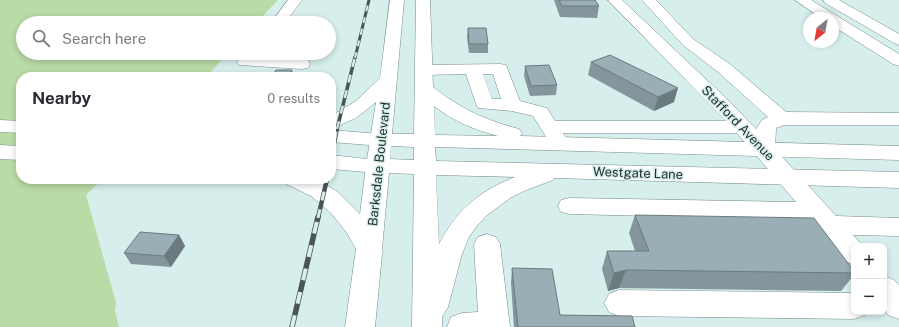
<!DOCTYPE html>
<meta charset="utf-8">
<style>
body{margin:0;font-family:"Public Sans",sans-serif;background:#f7f7f7;color:#2b2b33}
.controls{position:absolute;right:12px;bottom:12px;display:grid;overflow:hidden;border-radius:8px;box-shadow:0 2px 6px #0003}
.controls button{width:36px;height:36px;display:grid;place-items:center;padding:0;border:0;border-bottom:1px solid #e1e1e2;background:#fff;color:#2b2b33;font:20px sans-serif}
.compass{position:absolute;left:803px;top:12px;width:36px;height:36px;border-radius:50%;background:#fff;box-shadow:0 2px 6px #0003;rotate:211deg}
.list{margin:0;padding:0;list-style:none}
h2{display:flex;justify-content:space-between;align-items:center;height:52px;margin:0;padding:0 16px;font-size:17px}
h2 small{font-size:13px;font-weight:400;color:#7c7c81}
.icon{flex:none;width:22px;height:22px;fill:none;stroke:currentColor;stroke-width:2;stroke-linecap:round;stroke-linejoin:round}
.map{position:relative;flex:none;width:899px;height:327px;overflow:hidden}
.search{position:absolute;background:#fff;box-shadow:0 2px 6px #0003;left:16px;top:16px;width:320px;height:44px;display:flex;align-items:center;gap:10px;box-sizing:border-box;padding:0 14px;border-radius:22px;color:#7c7c81;font-size:15px}
.panel{position:absolute;background:#fff;box-shadow:0 2px 6px #0003;left:16px;top:72px;width:320px;height:112px;border-radius:16px}
.map>svg:first-child{display:block}
</style>
<div class="map">
<svg width="899" height="327" viewBox="0 0 899 327">
<rect width="100%" height="100%" fill="#d6eeec"/>
<!-- green -->
<path fill="#b9dba5" d="M0 0H278L256 23H23V53H228L206 77H21V179H103L86 195 116 303 115 311 119 327H0Z"/>
<g fill="none" stroke-linecap="round" stroke-linejoin="round">
<!-- minor casing -->
<g stroke="#778d8b" stroke-width="1">
<path id="minor" d="M288 0H302L285 23H271Z
M608 0H622L728 100 756 129 762 120 768 117 718 72 683 45 642 0H656L693 39 730 64 786 112 899 113V125H784L776 128 775 149 836 216 899 218V236L853 235 863 246H854V264L844 261 810 220 570 214 561 212 558 206 561 200 570 198 796 202 737 133H563L567 139 564 143 557 145 550 143 533 116 512 111 478 108 476 104 466 74 424 75 418 74 416 70 418 66 424 65 500 64 506 65 520 101 547 108 555 121H726ZM483 74H493L501 99H492Z
M795 0H811L899 54V66L893 64 833 26V18H821Z
M823 0H839L899 34V45L894 43 825 3Z
M245 57 302 59 308 60 310 64 308 68 302 69 239 65 237 62 239 59Z
M0 120 21 121V133L0 132Z
M331 130 381 134 388 136 391 140 388 144 381 146 331 142Z
M0 145 21 146V160L0 159Z
M331 155 385 161 388 166 385 171 377 173 331 169Z
M487 234 496 237 500 244 510 327H447L451 317 462 313 478 312 474 244 478 237Z
M884 276 894 280 899 285V319L888 315 884 309Z
M619 290 854 293V312H866L865 315 854 319 619 316 609 312 604 303 609 294Z"/>
</g>
<!-- major casing -->
<g stroke="#778d8b" stroke-width="1">
<path id="major" d="M390 0H404L392 134H414L416 0H430L433 87C461 109 485 120 519 129L522 133 520 136 899 146V160L435 147 436 161 899 172V188L554 178 553 180 524 191 510 198 486 216 476 227 469 237 462 254 448 307 442 317V327H412L414 174 389 173 382 249 383 251 382 254 375 327H345L356 249 347 233 331 213 311 196 286 184 283 179H315L338 192 360 214 366 166 376 102 356 118 331 129V116L356 101 380 78ZM434 106C453 121 475 130 498 136L435 135ZM391 146 414 147V160L390 159ZM436 175 515 177C479 191 457 210 439 244Z"/>
</g>
<!-- minor -->
<use href="#minor" fill="#fff" fill-rule="evenodd"/>
<!-- major -->
<use href="#major" fill="#fff" fill-rule="evenodd"/>
<!-- rail-far3 casing -->
<g stroke="#485554" stroke-width="3">
<path id="rail-far3" d="M355 58 369 0"/>
</g>
<!-- rail-far2 casing -->
<g stroke="#485554" stroke-width="3.5">
<path id="rail-far2" d="M337 129 355 57"/>
</g>
<!-- rail-far1 casing -->
<g stroke="#485554" stroke-width="4.5">
<path id="rail-far1" d="M331 158 337 128
M318 218 327 179"/>
</g>
<!-- rail casing -->
<g stroke="#485554" stroke-width="5.5">
<path id="rail" d="M292 327 318 217"/>
</g>
<!-- rail-far3 -->
<use href="#rail-far3" stroke="#d6eeec" stroke-width="2" stroke-dasharray="6" stroke-linecap="butt"/>
<!-- rail-far2 -->
<use href="#rail-far2" stroke="#d6eeec" stroke-width="2.5" stroke-dasharray="8" stroke-linecap="butt"/>
<!-- rail-far1 -->
<use href="#rail-far1" stroke="#d6eeec" stroke-width="3" stroke-dasharray="9" stroke-linecap="butt"/>
<!-- rail -->
<use href="#rail" stroke="#d6eeec" stroke-width="4" stroke-dasharray="12" stroke-linecap="butt"/>
</g>
<!-- wall -->
<path fill="#84969c" d="M554 0H595L599 6 597 18 560 17Z
M468 28 488 44V53H469L467 37Z
M591 62 674 102 654 111 588 75Z
M525 66 557 85 556 95 530 96 524 76Z
M635 215 854 271V275L841 291 619 288 608 291 602 269 607 251H635L629 233Z
M179 235 185 246 171 267 131 264 124 253Z
M512 268 560 315 635 327H514L511 283Z"/>
<!-- shaded-wall -->
<path fill="#6b7a7f" d="M292 70 294 77H288Z
M678 88 674 102 654 111 658 97Z
M179 235 185 246 171 267 164 256Z
M626 270 619 288 608 291 614 273Z"/>
<!-- building -->
<path fill="#99afb5" stroke="#6b7a7f" d="M559 0H595L599 6H562Z
M468 28H486L488 44H469Z
M610 55 678 88 658 97 591 62Z
M549 65 557 85 531 86 525 66Z
M276 70H292L288 77H271Z
M635 215 814 218 854 271V273L626 270 614 273 607 251H649Z
M140 232 179 235 164 256 124 253Z
M512 268 552 269 560 315 632 316 635 327H518Z"/>
<g text-anchor="middle" dominant-baseline="central" stroke-width="3" stroke-linejoin="round" paint-order="stroke">
<!-- street labels -->
<g font-size="13" fill="#26302f" stroke="#d6eeec">
<text transform="translate(738 123) rotate(46)">Stafford Avenue</text>
<text transform="translate(379 164) rotate(-84)">Barksdale Boulevard</text>
<text transform="translate(638 173) rotate(2)">Westgate Lane</text>
</g>
</g>
</svg>
<div class="controls">
<button>+</button>
<button>−</button>
</div>
<svg class="compass" viewBox="-18 -18 36 36"><path d="M0-13l5 13h-10z" fill="#e53935"/><path d="M0 13l5-13h-10z" fill="#7c7c81"/></svg>
<div class="search"><svg class="icon" aria-label="search" viewBox="0 0 24 24"><circle cx="10" cy="10" r="6"/><path d="M15 15l6 6"/></svg>Search here</div>
<section class="panel">
<h2>Nearby<small>0 results</small></h2>
<ul class="list">
</ul>
</section>
</div>
